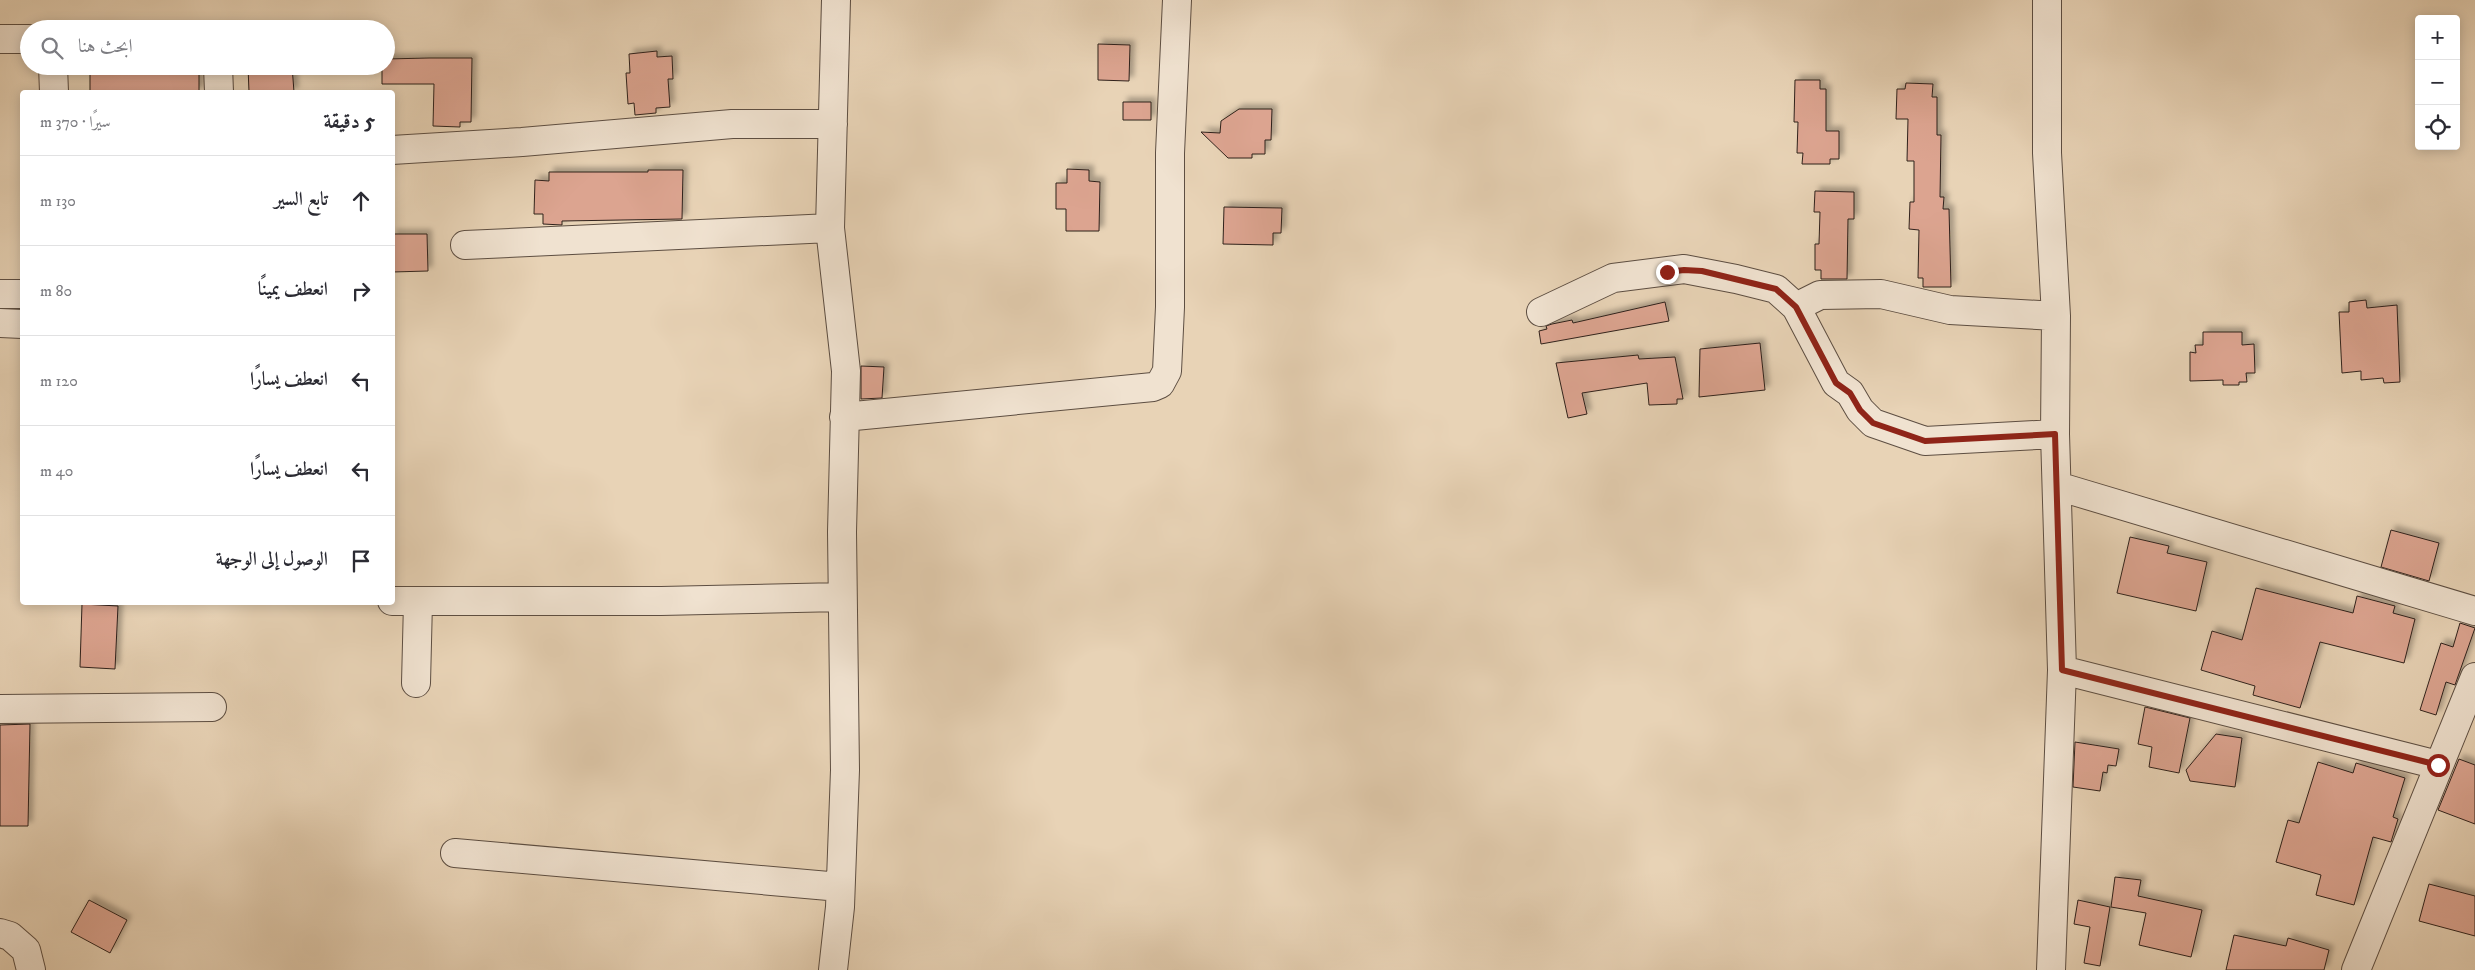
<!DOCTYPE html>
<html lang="ar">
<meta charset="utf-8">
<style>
body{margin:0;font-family:"IM FELL DW Pica",Amiri,serif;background:#f7f7f7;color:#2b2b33;direction:rtl}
.controls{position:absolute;right:15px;top:15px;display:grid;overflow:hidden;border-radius:5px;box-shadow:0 2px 12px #0003}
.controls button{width:45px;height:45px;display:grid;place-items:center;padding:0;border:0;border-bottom:1px solid #e1e1e2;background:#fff;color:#2b2b33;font:25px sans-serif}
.stop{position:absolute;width:15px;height:15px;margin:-11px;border:4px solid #8f2418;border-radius:50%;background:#fff}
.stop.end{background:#8f2418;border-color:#fff;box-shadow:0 1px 5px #0008}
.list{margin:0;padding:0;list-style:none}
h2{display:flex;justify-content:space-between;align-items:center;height:65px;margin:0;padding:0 20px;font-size:21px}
h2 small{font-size:16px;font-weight:400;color:#7c7c81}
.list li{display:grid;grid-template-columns:32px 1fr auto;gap:15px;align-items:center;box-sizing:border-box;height:90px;padding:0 20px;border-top:1px solid #e1e1e2}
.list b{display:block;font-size:19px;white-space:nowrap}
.list em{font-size:16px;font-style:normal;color:#7c7c81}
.icon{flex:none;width:28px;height:28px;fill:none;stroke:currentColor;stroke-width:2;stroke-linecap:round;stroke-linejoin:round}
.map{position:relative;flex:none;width:2475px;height:970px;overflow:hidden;direction:ltr}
.search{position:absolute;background:#fff;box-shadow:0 2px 12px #0003;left:20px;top:20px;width:375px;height:55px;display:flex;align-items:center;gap:12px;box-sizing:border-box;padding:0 18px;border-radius:28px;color:#7c7c81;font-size:19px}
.panel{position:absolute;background:#fff;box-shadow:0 2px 12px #0003;left:20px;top:90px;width:375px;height:515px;border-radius:5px;direction:rtl}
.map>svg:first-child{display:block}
</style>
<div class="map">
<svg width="2475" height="970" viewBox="0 0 2475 970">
<defs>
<filter id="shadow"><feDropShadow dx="4.5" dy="-4.5" stdDeviation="2.5" flood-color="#0004"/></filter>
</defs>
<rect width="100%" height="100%" fill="#e8d3b6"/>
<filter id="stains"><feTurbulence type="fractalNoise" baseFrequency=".004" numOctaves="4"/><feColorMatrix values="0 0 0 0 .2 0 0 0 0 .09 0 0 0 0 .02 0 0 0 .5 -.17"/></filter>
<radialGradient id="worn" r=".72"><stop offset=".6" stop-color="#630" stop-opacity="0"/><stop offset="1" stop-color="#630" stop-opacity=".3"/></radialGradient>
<!-- building -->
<path fill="#dca490" stroke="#2f211b" filter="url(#shadow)" d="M1098 44 1130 45 1129 81 1098 80Z
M657 51V57L672 56 673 79H668L670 107 656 108V113L635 115 634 103 628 104 626 73H630L629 54Z
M429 58H472L471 122H460V127L433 126 434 84H382V66H386V59Z
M90 66H199V92H90Z
M248 66H292L294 92H249Z
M1795 80H1820V89H1826V131H1839V159H1830V164H1802L1803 153H1797L1798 122H1794Z
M1906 83 1933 84 1932 97H1937V135H1941L1940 197H1944L1943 209H1949L1951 287H1923V278H1918L1919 230 1909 229 1910 202H1914V161H1907L1908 119H1896L1897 89H1905Z
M1123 102H1151V120H1123Z
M1239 109H1272L1271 140H1265V154H1252V158H1228L1201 132 1220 133 1221 121Z
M1067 169 1089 170V181L1100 182 1099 231H1066V209H1056V183H1067Z
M648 170H683L682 219 562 221V225L543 224V214H534L535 180 549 181V172H648Z
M1815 191 1854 192V219H1848L1847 279H1821V270H1815V244H1819L1820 212H1814Z
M1224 207 1282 208 1281 233H1273V245L1223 244Z
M392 234H427L428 271 392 272Z
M2366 300 2367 308 2397 305 2400 382 2384 383 2383 378 2361 380V371L2342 373 2339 312H2349V302Z
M1665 302 1669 321 1541 344 1539 331 1547 329 1546 326 1552 324 1572 320 1573 323Z
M2203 332H2242V345L2254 344 2255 373H2246L2247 382H2239V385H2223V380L2190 381V352L2196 353 2195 345H2203Z
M1760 343 1765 390 1699 397 1700 349Z
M1638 355 1639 359 1675 357 1683 399H1677V404L1649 405 1647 383 1582 393 1587 414 1568 418 1556 363Z
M861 366 884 367 882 398 861 399Z
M2391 530 2439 543 2429 581 2381 567Z
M2130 537 2169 546 2167 553 2207 562 2196 611 2117 593Z
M2256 588 2353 613 2357 596 2395 606 2393 613 2415 619 2404 663 2320 642 2300 708 2253 695 2255 686 2201 670 2212 631 2242 640Z
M82 604 118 606 115 669 80 667Z
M2460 623 2475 628 2455 685 2446 682 2436 715 2420 710 2441 643 2453 647Z
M2145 707 2190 718 2179 773 2149 767 2152 747 2138 744Z
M30 724 28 826H0V725Z
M2216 734 2242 738 2235 787 2190 781 2186 770Z
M2075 742 2119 749 2116 766 2108 765 2107 773 2103 772 2100 791 2073 787Z
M2459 759 2475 765V824L2438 810Z
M2318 762 2353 773 2356 763 2405 778 2393 817 2398 819 2391 842 2373 837 2354 905 2316 895 2321 875 2276 862 2288 820 2299 823Z
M2115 877 2141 880 2138 896 2202 910 2191 957 2139 945 2146 913 2111 907Z
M2429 884 2475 896V936L2419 921Z
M89 900 127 920 110 953 71 932Z
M2078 900 2110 907 2100 966 2084 963 2090 927 2074 924Z
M2234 935 2286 946 2288 938 2329 950 2324 970H2226Z"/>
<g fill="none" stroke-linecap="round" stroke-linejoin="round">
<!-- minor casing -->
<g stroke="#5d4e42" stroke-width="30">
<path id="minor" d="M2047 0V153L2056 316 2055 434 2062 670 2051 970
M0 39H29
M53 66 54 92
M218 66 219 92
M392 150 522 142 732 124H833
M465 245 830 228
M0 294H22
M1796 307 1820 295 1881 294 1950 310 2056 316
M1541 312 1613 278 1684 269 1736 279 1776 289 1796 307 1836 383 1850 393 1860 410 1873 423 1925 441 2055 434
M0 323 22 324
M844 417 1153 387 1160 384 1167 371 1170 307V153L1177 0
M2057 486 2475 611
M392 601H661L842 597
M2062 670 2438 765
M416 683 418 602
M0 709 212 707
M455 853 840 887
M0 933 10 936 26 950 31 970
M833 970 840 907 845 770 842 532 846 371 830 228 836 0
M2356 970 2475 677"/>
</g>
<!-- minor -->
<use href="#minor" stroke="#f0e2d0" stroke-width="28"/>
</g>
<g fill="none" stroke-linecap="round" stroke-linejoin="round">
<!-- route -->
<path stroke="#8f2418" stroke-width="6" d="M1667 272 1684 270 1702 271 1776 289 1796 307 1836 383 1850 393 1860 410 1873 423 1925 441 2055 434 2062 670 2438 765"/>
</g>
<rect width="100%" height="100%" filter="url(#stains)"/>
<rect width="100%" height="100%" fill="url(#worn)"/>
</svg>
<div class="controls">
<button>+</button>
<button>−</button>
<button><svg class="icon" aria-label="locate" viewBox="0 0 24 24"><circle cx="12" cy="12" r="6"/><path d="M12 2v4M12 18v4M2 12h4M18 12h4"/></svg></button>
</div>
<div class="stop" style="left:2438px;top:765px"></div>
<div class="stop end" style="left:1667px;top:272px"></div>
<div class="search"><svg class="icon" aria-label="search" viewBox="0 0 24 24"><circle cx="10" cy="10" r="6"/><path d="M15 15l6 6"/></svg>ابحث هنا</div>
<section class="panel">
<h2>5 دقيقة<small>سيرًا · 370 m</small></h2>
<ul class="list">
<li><svg class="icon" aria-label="ahead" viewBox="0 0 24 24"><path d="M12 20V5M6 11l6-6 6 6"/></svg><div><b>تابع السير</b></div><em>130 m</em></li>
<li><svg class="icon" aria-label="right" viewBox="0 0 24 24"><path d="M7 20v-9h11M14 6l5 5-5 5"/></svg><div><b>انعطف يمينًا</b></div><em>80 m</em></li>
<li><svg class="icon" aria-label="left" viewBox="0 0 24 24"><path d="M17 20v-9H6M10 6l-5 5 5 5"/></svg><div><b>انعطف يسارًا</b></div><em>120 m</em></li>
<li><svg class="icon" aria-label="left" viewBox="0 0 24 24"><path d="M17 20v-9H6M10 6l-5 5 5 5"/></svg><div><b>انعطف يسارًا</b></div><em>40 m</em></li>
<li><svg class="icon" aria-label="arrive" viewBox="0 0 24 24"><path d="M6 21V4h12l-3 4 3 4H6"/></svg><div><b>الوصول إلى الوجهة</b></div></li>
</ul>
</section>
</div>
